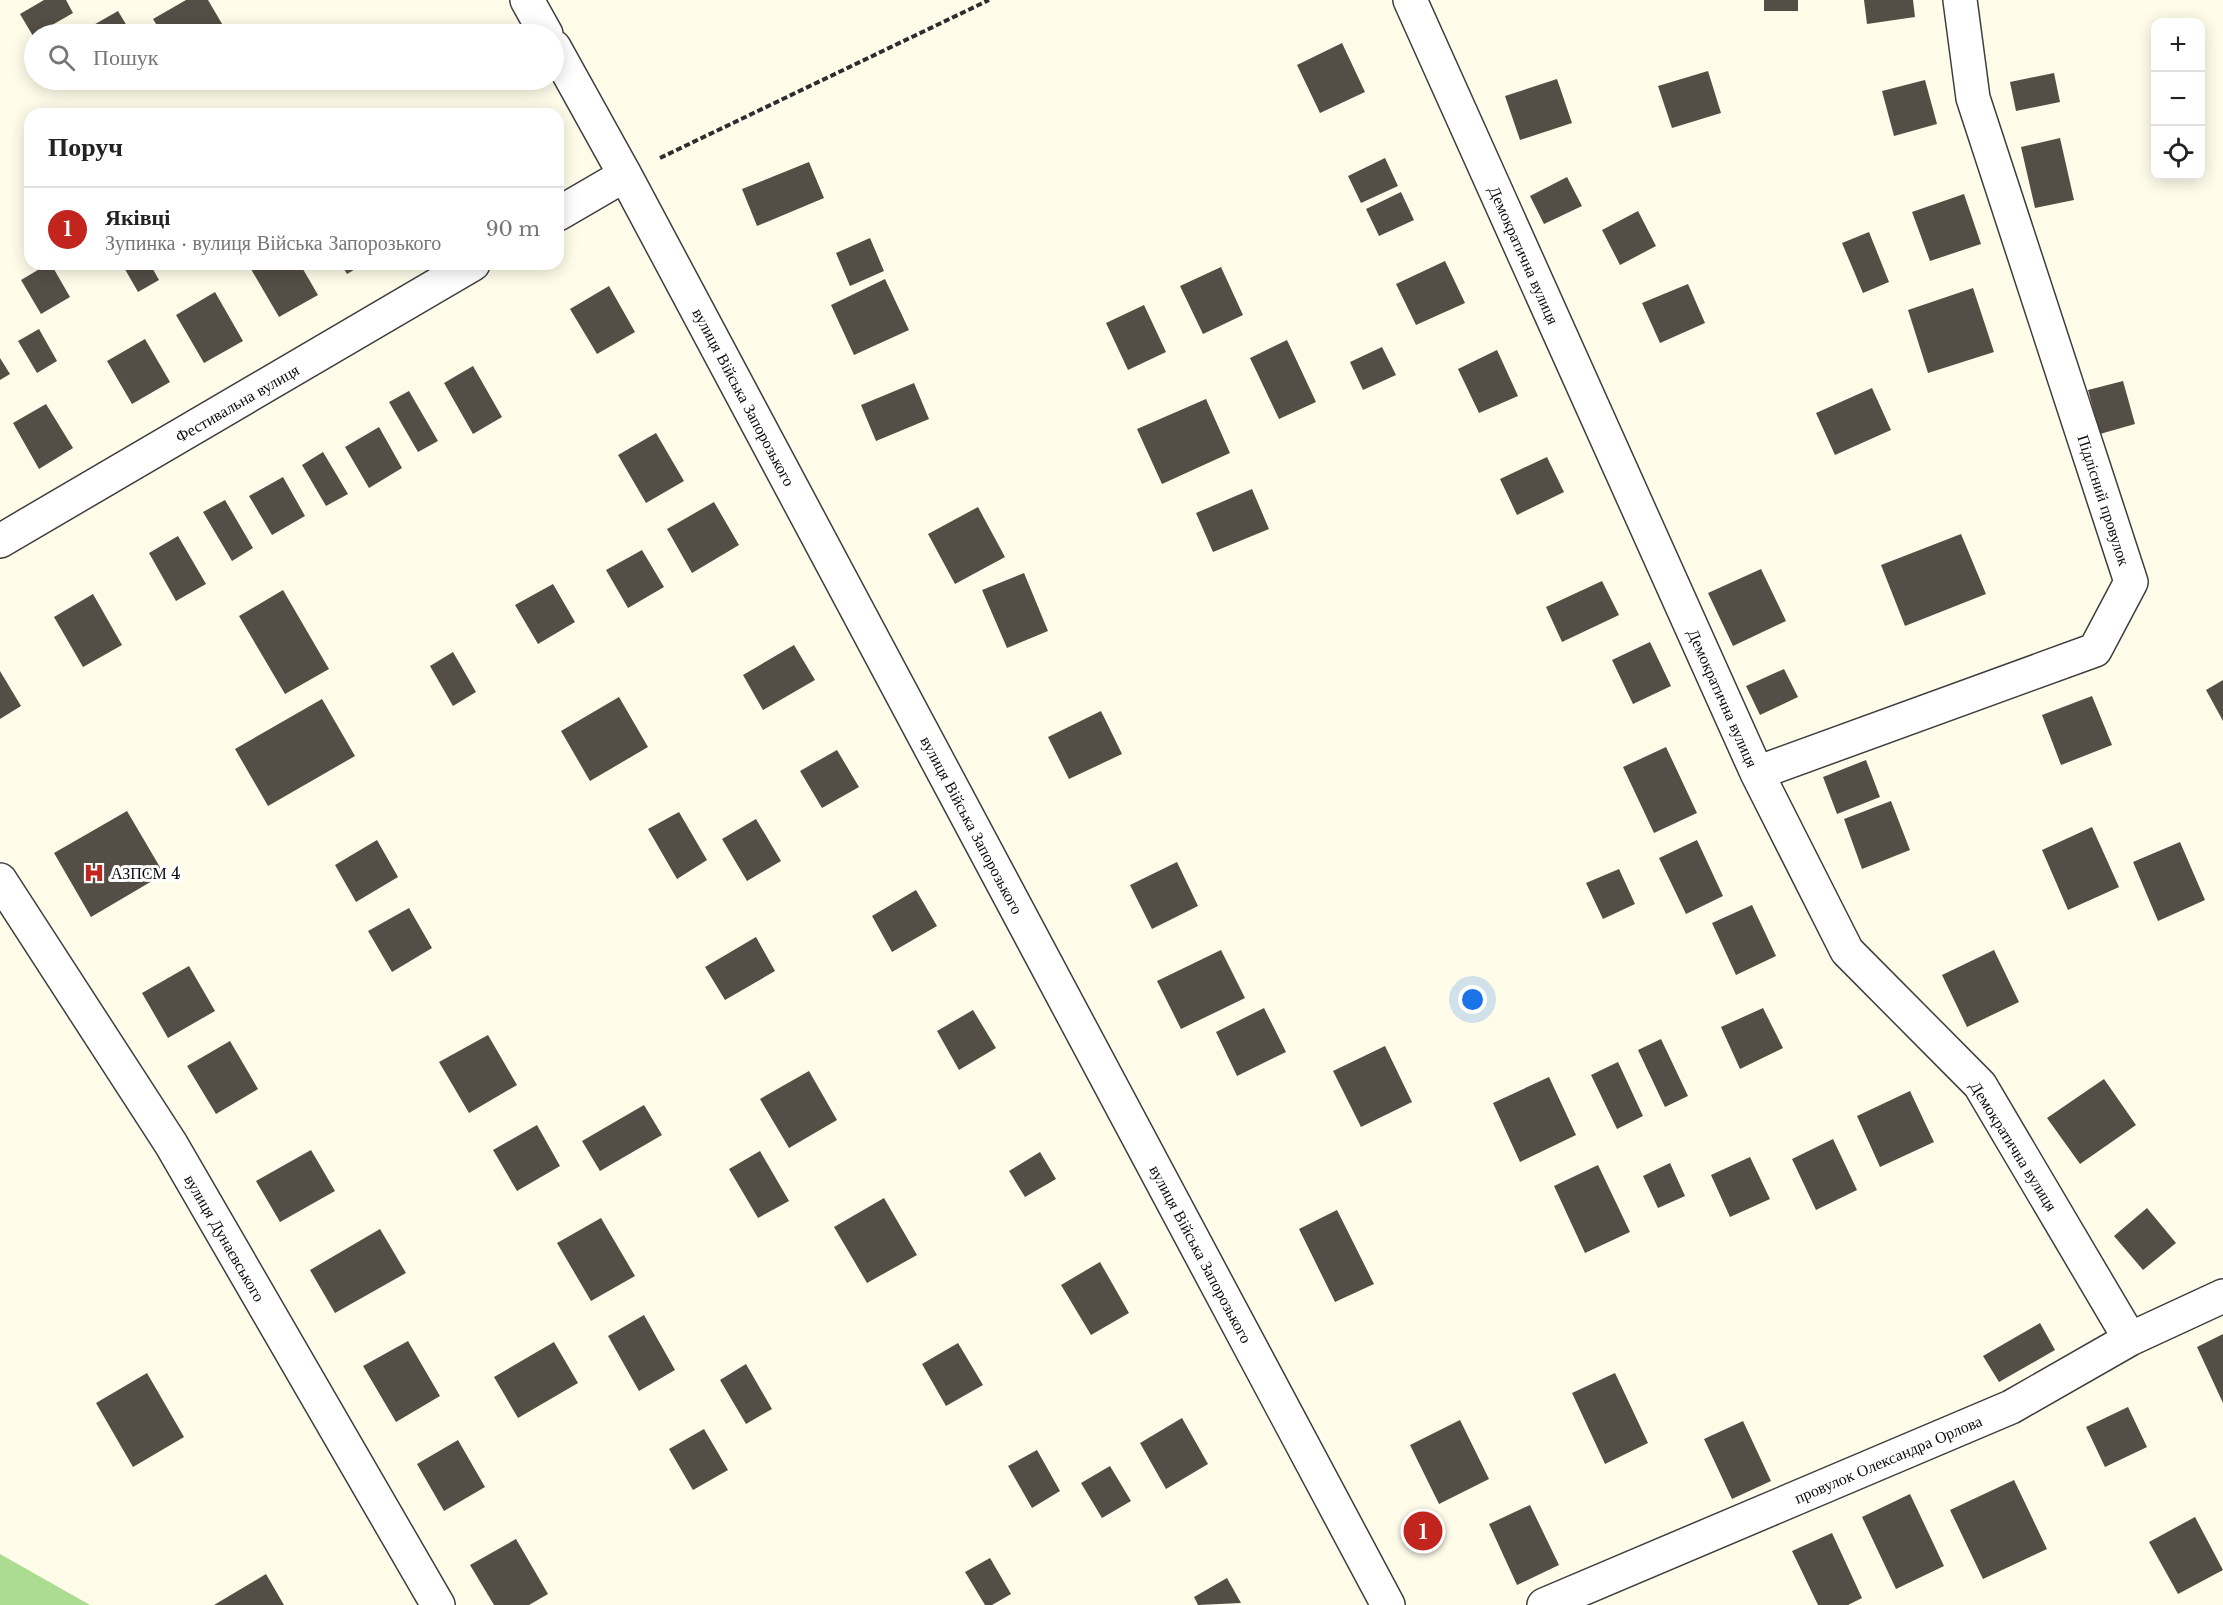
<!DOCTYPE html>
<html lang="uk">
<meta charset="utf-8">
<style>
body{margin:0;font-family:"Libre Baskerville",serif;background:#f2f2f2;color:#222}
.controls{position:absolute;right:18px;top:18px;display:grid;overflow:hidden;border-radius:12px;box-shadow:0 3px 15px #0003}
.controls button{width:54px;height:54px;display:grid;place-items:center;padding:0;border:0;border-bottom:2px solid #e0e0e0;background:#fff;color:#222;font:30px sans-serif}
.you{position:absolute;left:1473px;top:1000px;width:21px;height:21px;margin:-15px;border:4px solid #fff;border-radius:50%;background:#1a73e8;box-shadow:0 0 0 9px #1a73e833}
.badge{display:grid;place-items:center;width:39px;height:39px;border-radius:50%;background:#c1251d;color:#fff;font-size:20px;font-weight:700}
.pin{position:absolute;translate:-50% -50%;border:3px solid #fff;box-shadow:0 2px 6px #0006}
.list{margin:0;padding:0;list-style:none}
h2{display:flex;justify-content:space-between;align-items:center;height:78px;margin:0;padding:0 24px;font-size:26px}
h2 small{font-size:20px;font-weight:400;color:#767676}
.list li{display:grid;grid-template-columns:39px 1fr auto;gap:18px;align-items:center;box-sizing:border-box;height:84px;padding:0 24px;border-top:2px solid #e0e0e0}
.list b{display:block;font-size:22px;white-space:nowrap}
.list p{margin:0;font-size:20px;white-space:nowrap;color:#767676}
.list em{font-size:20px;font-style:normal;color:#767676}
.icon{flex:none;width:33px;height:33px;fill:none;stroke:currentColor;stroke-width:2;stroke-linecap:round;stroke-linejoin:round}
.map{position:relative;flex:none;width:2223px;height:1605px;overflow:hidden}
.search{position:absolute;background:#fff;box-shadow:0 3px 15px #0003;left:24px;top:24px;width:540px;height:66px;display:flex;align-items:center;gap:15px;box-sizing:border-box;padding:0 21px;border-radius:33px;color:#767676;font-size:22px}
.panel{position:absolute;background:#fff;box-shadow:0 3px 15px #0003;left:24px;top:108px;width:540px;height:162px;border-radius:18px}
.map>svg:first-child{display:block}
</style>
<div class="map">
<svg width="2223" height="1605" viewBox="0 0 2223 1605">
<rect width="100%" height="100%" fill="#fffdea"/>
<!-- forest -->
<path fill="#abdc91" d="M0 1554 90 1605H0Z"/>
<!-- building -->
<path fill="#544e47" d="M44 0H66L73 13 33 36 20 14Z
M186 0H208L228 34H162L153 19Z
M1764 0H1798V11H1764Z
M1864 0H1913L1915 17 1867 24Z
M118 11 127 26 112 34H94L90 27Z
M1342 43 1365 92 1320 113 1297 65Z
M1708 71 1721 113 1672 128 1658 86Z
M2054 73 2060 102 2016 111 2010 82Z
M1557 79 1572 123 1520 140 1505 96Z
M1925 80 1937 124 1894 136 1882 91Z
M2060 138 2074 200 2035 208 2021 147Z
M1385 158 1398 186 1361 203 1348 176Z
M809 162 824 198 757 226 742 189Z
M1567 177 1582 206 1544 224 1530 196Z
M1401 192 1414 220 1379 236 1366 209Z
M1964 194 1981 244 1930 261 1912 212Z
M1638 211 1656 246 1620 265 1602 230Z
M1869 232 1889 282 1863 293 1842 243Z
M870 238 884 271 850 286 836 253Z
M1445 261 1465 303 1416 325 1396 284Z
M48 264H51L70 297 41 314 21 280Z
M122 264H150L159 280 138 292Z
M248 264H300L318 295 279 317Z
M341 264H364L347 274Z
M1221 267 1243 315 1203 334 1180 286Z
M885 279 909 330 854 355 831 305Z
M1688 284 1705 323 1660 343 1642 303Z
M609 286 635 332 597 354 570 309Z
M1973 288 1994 352 1928 373 1908 310Z
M215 292 243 341 204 363 176 315Z
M1144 305 1166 352 1128 370 1106 323Z
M39 329 57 361 37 373 18 341Z
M145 339 170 382 132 404 107 361Z
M1287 340 1316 402 1279 419 1250 358Z
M1382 347 1396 375 1363 390 1350 362Z
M1497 350 1518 396 1479 413 1458 369Z
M0 358 10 374 0 380Z
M473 366 502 417 473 434 444 383Z
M2123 381 2135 424 2100 434 2088 390Z
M914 383 929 419 876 441 861 405Z
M1872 388 1891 430 1835 455 1816 413Z
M409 391 438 441 418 452 389 402Z
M1206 399 1230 453 1162 484 1137 429Z
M46 404 73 448 39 469 13 423Z
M379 427 402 468 369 488 345 447Z
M656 433 684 481 646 503 618 455Z
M323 452 348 494 326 506 302 465Z
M1547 457 1564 492 1517 515 1500 479Z
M283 477 305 516 272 535 249 496Z
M1252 489 1269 529 1213 552 1196 513Z
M225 500 253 548 232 561 203 512Z
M714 502 739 545 692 573 667 529Z
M978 507 1005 557 955 584 928 534Z
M1961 534 1986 594 1905 626 1881 565Z
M178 536 206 584 176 601 149 553Z
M642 550 664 587 628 608 606 570Z
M1761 569 1786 621 1733 646 1708 593Z
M1024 573 1048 631 1007 648 982 590Z
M1602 581 1619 615 1562 642 1546 607Z
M553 584 575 622 538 644 515 605Z
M283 590 329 669 285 694 239 616Z
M93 594 122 645 83 667 54 617Z
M1650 642 1671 686 1633 704 1612 660Z
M794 645 815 680 763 710 743 675Z
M453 652 476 692 453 706 430 666Z
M1784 669 1798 697 1760 715 1746 686Z
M0 671 21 706 0 719Z
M2223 680V721L2206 690Z
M2092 696 2112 745 2061 765 2042 715Z
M619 697 648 747 590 781 561 731Z
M322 699 355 756 268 806 235 749Z
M1101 711 1122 754 1069 779 1048 737Z
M1666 747 1697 813 1654 833 1623 767Z
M837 750 859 787 822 808 800 771Z
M1866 760 1880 797 1837 814 1823 777Z
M1891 801 1910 850 1862 869 1844 819Z
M127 811 164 874 91 917 54 853Z
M679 812 707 860 677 879 648 829Z
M756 819 781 861 747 881 722 839Z
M2092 827 2119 887 2068 910 2042 850Z
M377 840 398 877 356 902 335 865Z
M1697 840 1723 896 1686 914 1659 858Z
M2180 842 2205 900 2158 921 2133 862Z
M1177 862 1198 906 1152 929 1130 885Z
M1619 869 1635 904 1603 919 1586 883Z
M916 890 937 926 892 952 872 916Z
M1752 905 1776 956 1736 975 1712 923Z
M409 908 432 948 392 972 368 931Z
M756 937 775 971 725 1000 705 967Z
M1221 950 1245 998 1181 1029 1157 981Z
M1994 950 2019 1002 1967 1027 1942 975Z
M189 966 215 1011 168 1038 142 993Z
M1264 1008 1286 1052 1237 1076 1216 1032Z
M1763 1008 1783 1048 1740 1069 1721 1027Z
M973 1010 996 1048 959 1070 937 1031Z
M488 1035 517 1085 469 1113 439 1062Z
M1661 1039 1688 1096 1665 1107 1638 1050Z
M230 1041 258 1089 216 1114 187 1066Z
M1385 1046 1412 1102 1361 1127 1333 1071Z
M1618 1062 1643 1116 1617 1129 1591 1075Z
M809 1071 837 1120 789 1148 760 1099Z
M1549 1077 1576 1135 1520 1162 1493 1103Z
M2104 1079 2136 1125 2080 1164 2047 1118Z
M1910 1091 1934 1142 1880 1167 1857 1116Z
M644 1105 662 1135 600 1171 582 1141Z
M537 1125 560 1166 517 1191 493 1150Z
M1833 1139 1857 1190 1816 1210 1792 1159Z
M311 1150 335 1191 280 1222 256 1181Z
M760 1151 789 1201 758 1218 729 1169Z
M1040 1152 1056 1179 1025 1197 1009 1171Z
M1750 1157 1770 1199 1730 1217 1711 1175Z
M1670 1163 1685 1196 1658 1208 1643 1176Z
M1598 1165 1630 1232 1585 1253 1554 1186Z
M884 1198 917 1255 867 1283 834 1227Z
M2147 1208 2176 1243 2143 1270 2114 1236Z
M1337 1210 1374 1284 1335 1302 1299 1229Z
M601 1218 635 1276 591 1301 557 1243Z
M380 1229 406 1273 335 1313 310 1270Z
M1100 1262 1129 1313 1091 1335 1061 1285Z
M644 1315 675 1370 639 1391 608 1336Z
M2040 1323 2055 1350 1999 1382 1983 1356Z
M2223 1334V1403L2197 1347Z
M408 1341 440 1396 396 1422 363 1366Z
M554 1342 578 1383 518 1418 494 1377Z
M958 1343 983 1385 946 1406 922 1364Z
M746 1364 772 1409 746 1424 720 1380Z
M147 1373 184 1437 133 1467 96 1403Z
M1615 1373 1648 1443 1605 1464 1572 1393Z
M2128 1407 2147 1447 2105 1467 2086 1427Z
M1182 1418 1208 1464 1166 1489 1140 1443Z
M1460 1420 1489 1479 1439 1504 1410 1445Z
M1743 1421 1771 1481 1732 1499 1704 1439Z
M704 1429 728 1470 693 1490 669 1449Z
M458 1440 485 1487 444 1511 417 1464Z
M1037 1450 1060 1491 1032 1508 1008 1466Z
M1110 1466 1131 1501 1102 1518 1081 1483Z
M2014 1480 2047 1549 1983 1579 1950 1510Z
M1910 1494 1944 1566 1896 1589 1862 1517Z
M1530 1505 1559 1565 1517 1585 1489 1524Z
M2195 1517 2223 1570 2178 1594 2149 1542Z
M1832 1533 1862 1598 1848 1605H1818L1792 1551Z
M516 1539 548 1594 529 1605H494L470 1565Z
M990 1558 1011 1594 992 1605H985L965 1572Z
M266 1574 284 1605H214Z
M1227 1578 1241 1603 1198 1605 1194 1597Z"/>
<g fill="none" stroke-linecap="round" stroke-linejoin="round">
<!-- minor casing -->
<g stroke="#3e3e3e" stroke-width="36">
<path id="minor" d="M527 0 546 34
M1410 0 1757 773 1847 951 1980 1085 2130 1339
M554 47 625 175 1388 1605
M558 214 625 175
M0 541 473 264
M1757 773 2095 650 2131 582 1973 98 1960 0
M0 880 171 1144 438 1605
M1544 1605 2011 1407 2130 1339 2223 1296"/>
</g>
<!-- path -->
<path stroke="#2d2d2d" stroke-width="4" stroke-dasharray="6 3" stroke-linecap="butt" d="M660 158 989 0"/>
<!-- minor -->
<use href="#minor" stroke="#fff" stroke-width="33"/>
</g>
<!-- icons -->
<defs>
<g id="hospital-bare" transform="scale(1.62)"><path d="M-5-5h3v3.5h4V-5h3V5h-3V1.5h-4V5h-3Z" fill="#c1251d" stroke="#fff" stroke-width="2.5" paint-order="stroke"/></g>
</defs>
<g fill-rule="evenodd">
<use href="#hospital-bare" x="94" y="873"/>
</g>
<g text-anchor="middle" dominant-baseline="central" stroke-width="6" stroke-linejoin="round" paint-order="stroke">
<!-- street labels -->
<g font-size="16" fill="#0b0b0b" stroke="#fff">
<text transform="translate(1524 255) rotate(66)">Демократична вулиця</text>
<text transform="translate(744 397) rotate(62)">вулиця Війська Запорозького</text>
<text transform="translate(237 403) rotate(-30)">Фестивальна вулиця</text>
<text transform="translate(2104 500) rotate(72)">Підлісний провулок</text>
<text transform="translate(1723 698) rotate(66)">Демократична вулиця</text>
<text transform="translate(972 825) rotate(62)">вулиця Війська Запорозького</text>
<text transform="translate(2014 1146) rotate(58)">Демократична вулиця</text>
<text transform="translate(225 1238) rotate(60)">вулиця Дунаєвського</text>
<text transform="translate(1201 1254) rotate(62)">вулиця Війська Запорозького</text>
<text transform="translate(1888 1459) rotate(-23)">провулок Олександра Орлова</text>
</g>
<!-- poi labels -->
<g font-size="16" fill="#0b0b0b" stroke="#fff" text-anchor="start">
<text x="111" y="873">АЗПСМ 4</text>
</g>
</g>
</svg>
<div class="controls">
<button>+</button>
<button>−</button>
<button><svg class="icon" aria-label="locate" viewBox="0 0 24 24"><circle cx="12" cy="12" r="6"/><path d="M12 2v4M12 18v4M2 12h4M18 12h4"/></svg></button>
</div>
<div class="you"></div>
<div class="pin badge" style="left:1423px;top:1531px">1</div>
<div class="search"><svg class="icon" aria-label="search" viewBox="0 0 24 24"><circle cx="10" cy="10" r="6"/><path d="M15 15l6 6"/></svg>Пошук</div>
<section class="panel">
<h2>Поруч<small></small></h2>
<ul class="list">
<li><span class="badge">1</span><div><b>Яківці</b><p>Зупинка · вулиця Війська Запорозького</p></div><em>90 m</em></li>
</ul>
</section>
</div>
